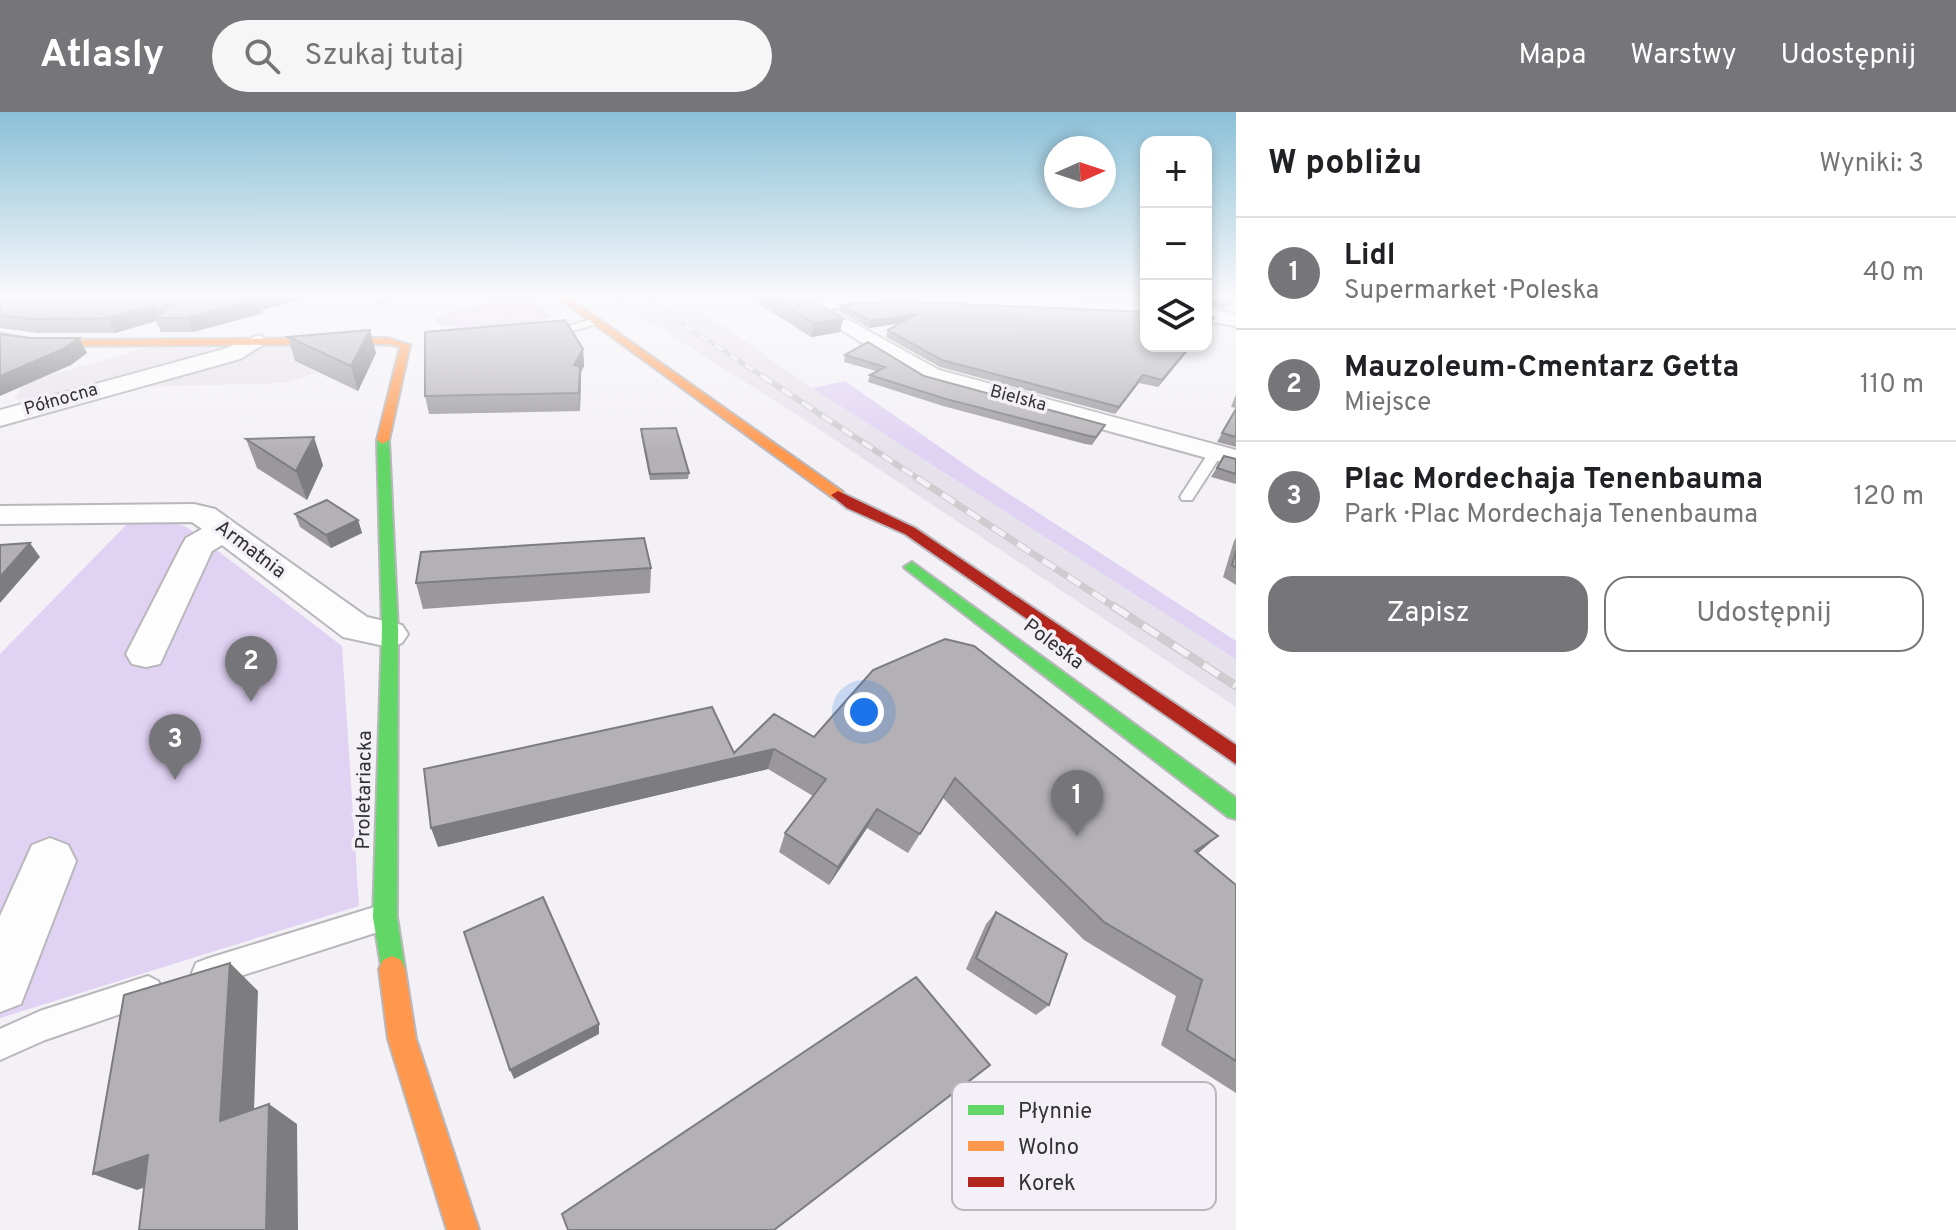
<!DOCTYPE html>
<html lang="pl">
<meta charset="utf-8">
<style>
body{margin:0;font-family:Overpass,sans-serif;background:#f6f6f6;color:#202124}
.controls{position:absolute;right:24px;top:24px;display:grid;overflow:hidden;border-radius:16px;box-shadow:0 4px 12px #0003}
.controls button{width:72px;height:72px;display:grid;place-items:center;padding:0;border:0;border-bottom:2px solid #e0e0e0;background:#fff;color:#202124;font:40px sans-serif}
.compass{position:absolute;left:1044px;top:24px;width:72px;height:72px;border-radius:50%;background:#fff;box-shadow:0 4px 12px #0003;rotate:87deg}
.you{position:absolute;left:864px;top:600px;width:28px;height:28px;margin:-20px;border:6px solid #fff;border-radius:50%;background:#1a73e8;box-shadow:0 0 0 12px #1a73e833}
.badge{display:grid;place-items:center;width:52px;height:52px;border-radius:50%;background:#767579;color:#fff;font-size:26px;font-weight:700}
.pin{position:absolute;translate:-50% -66px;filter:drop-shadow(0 2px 4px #0008)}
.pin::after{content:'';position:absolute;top:42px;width:28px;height:24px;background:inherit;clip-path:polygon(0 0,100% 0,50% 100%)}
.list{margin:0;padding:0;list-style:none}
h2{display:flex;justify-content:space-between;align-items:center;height:104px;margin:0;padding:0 32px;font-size:34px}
h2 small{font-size:26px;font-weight:400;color:#757577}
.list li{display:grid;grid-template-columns:52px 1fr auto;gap:24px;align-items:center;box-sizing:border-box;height:112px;padding:0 32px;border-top:2px solid #e0e0e0}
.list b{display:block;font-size:30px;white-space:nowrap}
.list p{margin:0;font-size:26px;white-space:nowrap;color:#757577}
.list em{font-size:26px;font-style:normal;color:#757577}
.actions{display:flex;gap:16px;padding:24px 32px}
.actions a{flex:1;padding:18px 0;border:2px solid #767579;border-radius:24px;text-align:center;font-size:28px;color:#767579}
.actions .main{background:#767579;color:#fff}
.icon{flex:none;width:44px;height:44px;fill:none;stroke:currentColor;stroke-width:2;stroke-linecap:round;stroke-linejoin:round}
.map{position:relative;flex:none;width:1236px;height:1118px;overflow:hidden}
header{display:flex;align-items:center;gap:48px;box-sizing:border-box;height:112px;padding:0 40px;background:#767579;color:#fff}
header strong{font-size:38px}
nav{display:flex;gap:44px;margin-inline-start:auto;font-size:28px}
.search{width:560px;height:72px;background:#f6f6f6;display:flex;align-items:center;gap:20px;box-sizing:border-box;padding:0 28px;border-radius:44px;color:#757577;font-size:30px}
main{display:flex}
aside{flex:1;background:#fff}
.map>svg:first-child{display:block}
</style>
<header>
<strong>Atlasly</strong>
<div class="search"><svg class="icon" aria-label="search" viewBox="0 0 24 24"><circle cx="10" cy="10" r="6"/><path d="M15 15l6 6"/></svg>Szukaj tutaj</div>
<nav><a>Mapa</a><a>Warstwy</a><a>Udostępnij</a></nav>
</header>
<main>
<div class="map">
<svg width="1236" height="1118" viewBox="0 0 1236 1118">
<rect width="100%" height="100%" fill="#f3f1f6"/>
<!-- built -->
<path fill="#e6e2eb" d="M609 184H677L687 189 812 276 1236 547V595L802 306Z
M149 235H341L294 249 317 261 283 271 131 275 25 295 15 285 26 270Z"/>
<!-- green -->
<path fill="#e0d2f3" d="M502 184H527L553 204C515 216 476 220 437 212L435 206Z
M845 269 980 363 1236 529V547L812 276Z
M129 410H174L188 416 342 534 359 794 0 906V542Z"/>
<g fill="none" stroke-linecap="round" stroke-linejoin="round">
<!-- lane casing -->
<g stroke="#b9b7bb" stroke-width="4">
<path id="lane" d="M360 184H395L383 190Z
M595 206 598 211C581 217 557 226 540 217L545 214H569Z
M1211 337 1223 340 1192 388H1182L1180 385Z
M381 793 391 797 395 806 391 815 381 819 206 875 196 871 192 861 196 851 206 847Z
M148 864 158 869 163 879 158 889 45 928 0 948V917L40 899Z"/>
</g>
<!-- street casing -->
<g stroke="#b9b7bb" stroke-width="4">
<path id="street" d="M845 184H961L1146 192V204L893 192 829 197 939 258 1236 338V354L923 268 804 195 806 188Z
M1206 197 1236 202V214L1206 209Z
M259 223 269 229 240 247 0 314V298L224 237Z
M194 392 215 397 367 505 402 513 408 522 402 531 389 535 343 525 222 433 212 439 160 552 146 555 132 552 126 542 182 433 186 426 202 417 192 410 0 412V394Z
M50 726 68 733 76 749 21 892 0 900V804L32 733Z"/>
</g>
<!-- fast casing -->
<g stroke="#b9b7bb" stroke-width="4">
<path id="fast" d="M383 324 389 328 398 518 397 805 405 857 401 866 392 870 383 866 373 805 382 518 377 328Z
M912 450 1236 686V707L1228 705 907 458 904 455Z"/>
</g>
<!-- slow casing -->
<g stroke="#b9b7bb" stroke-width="4">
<path id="slow" d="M556 184H566L843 380V386H833Z
M0 222 38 228 388 226 410 233 389 328 383 332 377 328 400 235 388 232 38 234 0 228Z
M392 844 401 848 405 857 416 927 479 1118H447L388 927 379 857 383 848Z"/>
</g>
<!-- jam casing -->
<g stroke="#b9b7bb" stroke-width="4">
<path id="jam" d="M838 379 915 416 1236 633V652L905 422 847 396 831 383Z"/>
</g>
<!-- lane -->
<use href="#lane" fill="#fdfdfe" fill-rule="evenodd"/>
<!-- street -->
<use href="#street" fill="#fdfdfe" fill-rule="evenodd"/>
<!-- fast -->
<use href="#fast" fill="#63d668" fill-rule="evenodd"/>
<!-- slow -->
<use href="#slow" fill="#ff974d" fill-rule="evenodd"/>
<!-- jam -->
<use href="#jam" fill="#b3261e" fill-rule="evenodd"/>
<!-- rail-far3 casing -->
<g stroke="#ceccce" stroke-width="5">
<path id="rail-far3" d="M640 184 765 266"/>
</g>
<!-- rail-far2 casing -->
<g stroke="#ceccce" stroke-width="6">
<path id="rail-far2" d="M762 264 920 368"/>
</g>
<!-- rail-far1 casing -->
<g stroke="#ceccce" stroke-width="7">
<path id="rail-far1" d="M917 366 1116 496"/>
</g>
<!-- rail casing -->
<g stroke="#ceccce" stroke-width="9">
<path id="rail" d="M1113 494 1236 574"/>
</g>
<!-- rail-far3 -->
<use href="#rail-far3" stroke="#f3f0f7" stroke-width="3" stroke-dasharray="9" stroke-linecap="butt"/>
<!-- rail-far2 -->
<use href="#rail-far2" stroke="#f3f0f7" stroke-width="4" stroke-dasharray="12" stroke-linecap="butt"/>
<!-- rail-far1 -->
<use href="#rail-far1" stroke="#f3f0f7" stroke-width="5" stroke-dasharray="15" stroke-linecap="butt"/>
<!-- rail -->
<use href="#rail" stroke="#f3f0f7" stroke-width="6" stroke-dasharray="18" stroke-linecap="butt"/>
</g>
<!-- wall -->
<path fill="#9a989c" d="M0 184H313L262 198 263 201 193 220H161L156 209 115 221H38L0 216Z
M747 184H811L806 185 840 220 811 225Z
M1083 184H1146V189L1082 186Z
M1206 184H1236L1224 197 1207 195V202L1214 206 1206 217Z
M841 193 1192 234 1158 275 1139 271 1115 302 940 255 886 225 888 218 902 211 869 216 839 199Z
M288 225 376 241 358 279 295 249Z
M583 237 584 254 581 260 580 299 429 302 425 284Z
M845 243 924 264 1101 320 1092 333 1085 332 943 294 868 270 870 263 876 259 844 250Z
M1236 282V335L1217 330 1236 296 1231 295Z
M641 317 689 361 688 367 650 368 641 323Z
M246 327 323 353 307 388 257 356Z
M1224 344 1236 347V372L1211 365Z
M295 402 358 408 362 421 331 436 300 415Z
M1236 426V473L1223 465 1234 429Z
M651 456 650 481 423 497 416 471Z
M873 558 1198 742 1236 773V981L1161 933 1176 884 1084 828 943 686 908 741 867 716 829 773 779 740 785 721 813 684 768 657 438 735 734 641 814 625Z
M996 800 1049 893 1036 903 966 857 986 812Z"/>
<!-- shaded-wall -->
<path fill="#7d7c7f" d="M255 184H313L262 198 263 201 193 220 187 206Z
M174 190 163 206 159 196Z
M153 194 159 206H155L156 209 115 221 108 206Z
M917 202 915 209 869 216 871 209Z
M843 207 840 220 811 225 814 211Z
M370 218 376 241 358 279 351 254Z
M79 226 87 241 71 253 0 284V264Z
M1190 234H1192L1158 275 1162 268Z
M583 237 584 254 581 260 580 299 579 281 574 253Z
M1143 263 1139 271 1115 302 1119 295Z
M314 325 323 353 307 388 296 359Z
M358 408 362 421 331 436 326 423Z
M30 431 40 445 0 491V465Z
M774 637 768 657 438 735 431 716Z
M877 697 867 716 829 773 838 755Z
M1218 724 1196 743 1195 739Z
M230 851 258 879 253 1028 220 1009Z
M599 912V922L514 967 510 958Z
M269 992 297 1012 298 1118H266Z
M148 1043 187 1060 137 1078 93 1062Z"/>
<!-- building -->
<path fill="#b3b1b5" stroke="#7d7c7f" stroke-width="2" d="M0 184H255L252 185 259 187 187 206H155L174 190 159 196 153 194 108 206 30 207 0 203Z
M769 184H805L843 207 814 211Z
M1206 184H1233L1228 191 1208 188 1207 202 1214 206 1206 215Z
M895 189 1146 200V234H1190L1162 268 1143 263 1119 295 942 248 888 218 917 202 871 209 841 193Z
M565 208 583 237 574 253 580 255 579 281 425 284V220Z
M370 218 351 254 288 225Z
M0 222 29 226H79L63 237 0 264Z
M868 230 924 264 1105 313 1096 325 1089 324 946 287 870 263 885 255 845 243Z
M1236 297V325L1222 321Z
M676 316 689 361 650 362 641 317Z
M314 325 296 359 246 327Z
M1224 344 1236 347V362L1217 356Z
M327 388 358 408 326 423 295 402Z
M644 426 651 456 416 471 421 440Z
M30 431 0 465V433Z
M1236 439V456L1232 453Z
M945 527 974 534 1218 724 1195 739 1236 773V949L1187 918 1202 868 1104 810 955 666 920 722 877 697 838 755 785 721 826 667 774 637 431 716 424 657 712 595 734 641 774 602 814 625 873 558Z
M543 785 599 912 510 958 464 820Z
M996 800 1067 842 1049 893 976 846Z
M230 851 220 1009 269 992 266 1118H139L148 1043 93 1062 124 883Z
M916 865 990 953 774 1118H568L562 1102Z"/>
<!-- sky -->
<linearGradient id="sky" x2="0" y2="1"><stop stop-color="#8ac0d7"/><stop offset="0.54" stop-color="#faf9fb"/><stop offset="1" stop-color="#faf9fb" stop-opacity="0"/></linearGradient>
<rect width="1236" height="341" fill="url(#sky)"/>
<g text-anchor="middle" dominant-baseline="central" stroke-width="7" stroke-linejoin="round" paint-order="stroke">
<!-- far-street labels -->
<g font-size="18" fill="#333235" stroke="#f3f0f7">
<text transform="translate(1018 287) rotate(15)">Bielska</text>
<text transform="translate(61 288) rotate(-16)">Północna</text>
</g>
<!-- street labels -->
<g font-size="20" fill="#333235" stroke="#f3f0f7">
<text transform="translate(250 438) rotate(37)">Armatnia</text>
<text transform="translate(1053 533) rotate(37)">Poleska</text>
<text transform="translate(365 678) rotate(-89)">Proletariacka</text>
</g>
</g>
<!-- legend -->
<rect x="952" y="970" width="264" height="128" rx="12" fill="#f3f0f7" stroke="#b9b7bd" stroke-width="2"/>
<rect x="968" y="993" width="36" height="10" fill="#63d668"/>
<rect x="968" y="1029" width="36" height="10" fill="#ff974d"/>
<rect x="968" y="1065" width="36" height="10" fill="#b3261e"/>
<g font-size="22" fill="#333235">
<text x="1018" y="1006">Płynnie</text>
<text x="1018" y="1042">Wolno</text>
<text x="1018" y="1078">Korek</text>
</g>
</svg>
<div class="controls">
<button>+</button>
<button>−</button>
<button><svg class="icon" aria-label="layers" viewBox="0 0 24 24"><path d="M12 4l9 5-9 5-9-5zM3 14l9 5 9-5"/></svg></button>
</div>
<svg class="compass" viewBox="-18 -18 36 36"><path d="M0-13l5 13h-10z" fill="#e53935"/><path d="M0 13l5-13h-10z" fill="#757577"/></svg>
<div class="you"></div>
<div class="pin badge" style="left:1077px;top:724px">1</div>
<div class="pin badge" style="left:251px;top:590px">2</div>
<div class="pin badge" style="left:175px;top:668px">3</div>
</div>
<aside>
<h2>W pobliżu<small>Wyniki: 3</small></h2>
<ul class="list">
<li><span class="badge">1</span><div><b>Lidl</b><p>Supermarket · Poleska</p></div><em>40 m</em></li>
<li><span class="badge">2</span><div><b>Mauzoleum-Cmentarz Getta</b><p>Miejsce</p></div><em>110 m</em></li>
<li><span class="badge">3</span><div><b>Plac Mordechaja Tenenbauma</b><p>Park · Plac Mordechaja Tenenbauma</p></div><em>120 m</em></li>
</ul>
<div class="actions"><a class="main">Zapisz</a><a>Udostępnij</a></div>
</aside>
</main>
